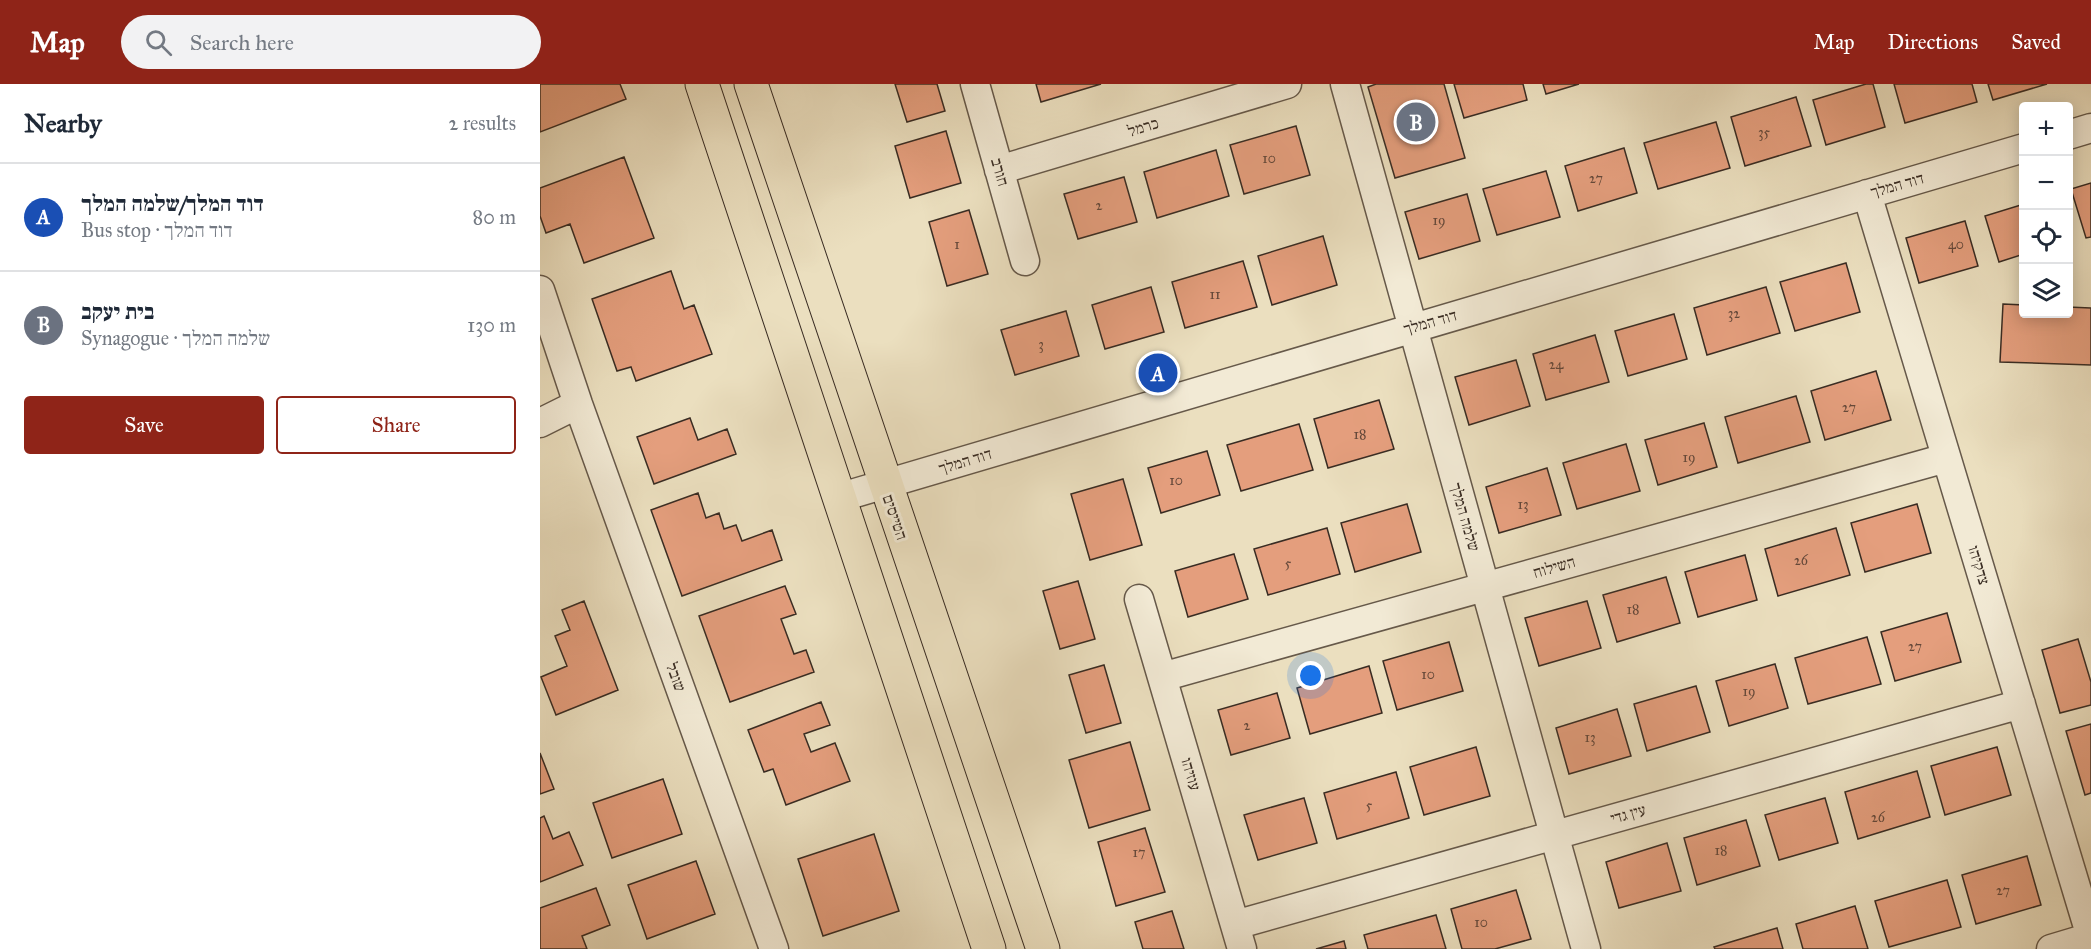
<!DOCTYPE html>
<meta charset="utf-8">
<style>
body{margin:0;font-family:"IM FELL Great Primer","Frank Ruhl Libre",serif;background:#f2f2f3;color:#1f2937}
.controls{position:absolute;right:18px;top:18px;display:grid;overflow:hidden;border-radius:6px;box-shadow:0 3px 15px #0003}
.controls button{width:54px;height:54px;display:grid;place-items:center;padding:0;border:0;border-bottom:2px solid #e0e1e3;background:#fff;color:#1f2937;font:30px sans-serif}
.you{position:absolute;left:771px;top:592px;width:21px;height:21px;margin:-15px;border:4px solid #fff;border-radius:50%;background:#1a73e8;box-shadow:0 0 0 9px #1a73e833}
.badge{display:grid;place-items:center;width:39px;height:39px;border-radius:50%;background:#8f2418;color:#fff;font-size:20px;font-weight:700}
.pin{position:absolute;translate:-50% -50%;border:3px solid #fff;box-shadow:0 2px 6px #0006}
.list{margin:0;padding:0;list-style:none}
h2{display:flex;justify-content:space-between;align-items:center;height:78px;margin:0;padding:0 24px;font-size:26px}
h2 small{font-size:20px;font-weight:400;color:#747a83}
.list li{display:grid;grid-template-columns:39px 1fr auto;gap:18px;align-items:center;box-sizing:border-box;height:108px;padding:0 24px;border-top:2px solid #e0e1e3}
.list b{display:block;font-size:22px;white-space:nowrap}
.list p{margin:0;font-size:20px;white-space:nowrap;color:#747a83}
.list em{font-size:20px;font-style:normal;color:#747a83}
.actions{display:flex;gap:12px;padding:18px 24px}
.actions a{flex:1;padding:14px 0;border:2px solid #8f2418;border-radius:6px;text-align:center;font-size:21px;color:#8f2418}
.actions .main{background:#8f2418;color:#fff}
.icon{flex:none;width:33px;height:33px;fill:none;stroke:currentColor;stroke-width:2;stroke-linecap:round;stroke-linejoin:round}
.map{position:relative;flex:none;width:1551px;height:865px;overflow:hidden}
header{display:flex;align-items:center;gap:36px;box-sizing:border-box;height:84px;padding:0 30px;background:#8f2418;color:#fff}
header strong{font-size:28px}
nav{display:flex;gap:33px;margin-inline-start:auto;font-size:21px}
.search{width:420px;height:54px;background:#f2f2f3;display:flex;align-items:center;gap:15px;box-sizing:border-box;padding:0 21px;border-radius:33px;color:#747a83;font-size:22px}
main{display:flex}
aside{flex:1;background:#fff}
.map>svg:first-child{display:block}
</style>
<header>
<strong>Map</strong>
<div class="search"><svg class="icon" aria-label="search" viewBox="0 0 24 24"><circle cx="10" cy="10" r="6"/><path d="M15 15l6 6"/></svg>Search here</div>
<nav><a>Map</a><a>Directions</a><a>Saved</a></nav>
</header>
<main>
<aside>
<h2>Nearby<small>2 results</small></h2>
<ul class="list">
<li><span class="badge" style="background:#1a4fb4">A</span><div><b>דוד המלך/שלמה המלך</b><p>Bus stop · דוד המלך</p></div><em>80 m</em></li>
<li><span class="badge" style="background:#6b7280">B</span><div><b>בית יעקב</b><p>Synagogue · שלמה המלך</p></div><em>130 m</em></li>
</ul>
<div class="actions"><a class="main">Save</a><a>Share</a></div>
</aside>
<div class="map">
<svg width="1551" height="865" viewBox="0 0 1551 865">
<rect width="100%" height="100%" fill="#ebdfbf"/>
<filter id="stains"><feTurbulence type="fractalNoise" baseFrequency=".00333" numOctaves="4"/><feColorMatrix values="0 0 0 0 .2 0 0 0 0 .09 0 0 0 0 .02 0 0 0 .5 -.17"/></filter>
<radialGradient id="worn" r=".72"><stop offset=".6" stop-color="#630" stop-opacity="0"/><stop offset="1" stop-color="#630" stop-opacity=".3"/></radialGradient>
<!-- building -->
<path fill="#e49e7d" stroke="#392c23" stroke-width="1.5" d="M0 0H80L86 15 0 48Z
M355 0H397L405 27 367 38Z
M496 0H561L501 18Z
M836 0H904L925 74 855 94 828 3Z
M914 0H983L987 16 924 34Z
M1003 0H1039L1006 10Z
M1326 0H1333L1345 43 1286 61 1273 16Z
M1354 0H1432L1437 18 1365 39Z
M1448 0H1507L1453 16Z
M1256 13 1271 62 1205 82 1191 33Z
M1176 38 1190 84 1118 105 1104 59Z
M756 42 770 91 704 110 690 61Z
M406 47 421 99 370 114 355 62Z
M1084 64 1097 109 1038 127 1025 82Z
M676 66 689 112 617 134 604 88Z
M84 73 114 154 44 179 30 140 6 149 0 132V104Z
M1006 87 1020 133 957 151 943 105Z
M584 93 597 138 538 155 524 110Z
M1551 99V153L1546 154 1531 105Z
M927 110 940 157 879 175 865 128Z
M1484 120V170L1459 178 1445 132Z
M429 126 448 190 407 202 389 138Z
M1425 137 1438 182 1379 199 1366 154Z
M783 152 797 201 732 221 718 172Z
M703 177 717 223 645 244 632 198Z
M1306 179 1320 228 1255 247 1240 198Z
M131 187 144 225 154 221 172 270 96 297 91 283 77 287 52 215Z
M611 203 624 248 565 265 552 221Z
M1226 203 1240 249 1167 271 1154 224Z
M1463 220 1484 221V230H1528V223L1551 224V281L1460 278Z
M526 227 539 272 475 291 461 246Z
M1134 230 1147 275 1088 292 1075 247Z
M1055 251 1069 298 1006 316 993 270Z
M976 276 990 322 929 341 915 293Z
M1336 287 1351 336 1285 356 1271 307Z
M1256 312 1270 358 1198 379 1185 333Z
M839 316 854 365 788 384 774 335Z
M150 334 158 356 187 345 196 370 114 400 97 353Z
M1164 339 1177 383 1118 401 1105 356Z
M759 340 773 386 701 407 687 361Z
M1086 360 1100 407 1037 425 1023 379Z
M667 367 680 411 621 429 608 384Z
M1007 384 1021 431 959 449 946 403Z
M583 395 602 461 550 476 531 410Z
M158 409 166 434 179 429 184 445 196 441 202 457 232 446 242 476 142 512 111 426Z
M867 420 881 468 815 488 801 439Z
M1377 420 1391 469 1325 488 1311 439Z
M787 444 800 490 728 511 714 465Z
M1296 444 1310 491 1238 512 1225 465Z
M694 470 708 515 648 533 635 487Z
M1205 471 1217 516 1158 533 1145 488Z
M1126 493 1140 539 1077 558 1063 511Z
M538 497 555 555 520 565 503 507Z
M245 502 256 530 241 535 254 570 266 566 274 588 190 618 159 532Z
M44 517 78 606 16 631 1 593 27 582 15 552 30 546 22 526Z
M1047 517 1061 564 999 582 985 534Z
M1407 529 1421 578 1355 597 1341 548Z
M1327 553 1341 600 1268 620 1255 574Z
M1538 555 1551 598V621L1520 629 1502 566Z
M909 558 923 607 857 626 843 577Z
M1235 580 1248 624 1189 642 1176 597Z
M564 581 581 639 546 649 529 591Z
M829 582 842 629 770 650 757 604Z
M1156 602 1170 648 1107 667 1094 620Z
M737 609 750 654 691 671 678 626Z
M281 618 290 641 264 650 271 668 295 659 310 697 246 721 233 685 224 688 208 646Z
M1077 625 1091 672 1029 690 1016 644Z
M1551 640V709L1545 711 1526 647Z
M590 658 610 726 549 744 529 676Z
M936 663 950 712 884 731 870 683Z
M1457 663 1471 711 1405 731 1391 682Z
M0 669 14 705 0 710Z
M1377 687 1390 733 1318 755 1305 708Z
M856 688 869 734 797 755 784 709Z
M123 695 142 750 72 774 53 719Z
M764 714 777 759 718 776 704 731Z
M1285 714 1298 759 1239 776 1225 731Z
M4 732 13 755 29 748 43 781 0 798V734Z
M1206 736 1220 782 1157 801 1144 754Z
M605 744 625 808 576 822 558 758Z
M334 750 359 827 283 852 258 775Z
M1127 759 1141 807 1079 824 1066 778Z
M1487 772 1501 821 1436 840 1422 791Z
M156 777 175 830 107 855 88 801Z
M1407 796 1421 843 1349 863 1335 817Z
M56 804 70 841 42 852 47 865H0V824Z
M976 806 991 855 955 865H922L911 825Z
M1315 822 1328 865H1263L1256 840Z
M632 827 644 865H603L595 838Z
M896 831 906 865H828L824 851Z
M1237 844 1243 865H1175L1174 863Z
M804 857 806 865H776Z"/>
<g fill="none" stroke-linecap="round" stroke-linejoin="round">
<!-- minor casing -->
<g stroke="#66594a" stroke-width="31">
<path id="minor" d="M435 0 485 177
M805 0 1046 865
M1528 51 1551 44
M459 86 747 0
M1327 110 1551 853
M0 206 38 320 234 865
M0 339 38 320
M298 414 1484 64
M599 515 702 865
M622 593 1406 374
M695 841 1481 620
M1511 865 1551 853"/>
</g>
<!-- major casing -->
<g stroke="#392c23" stroke-width="35">
<path id="major" d="M162 0 449 865
M211 0 503 865"/>
</g>
<!-- minor -->
<use href="#minor" stroke="#f2ead5" stroke-width="28"/>
<!-- major -->
<use href="#major" stroke="#ebdfbf" stroke-width="33"/>
</g>
<g text-anchor="middle" dominant-baseline="central" stroke-width="6" stroke-linejoin="round" paint-order="stroke">
<!-- number labels -->
<g font-size="14" fill="#64483a">
<text x="1224" y="48">35</text>
<text x="729" y="74">10</text>
<text x="1056" y="94">27</text>
<text x="559" y="121">2</text>
<text x="899" y="136">19</text>
<text x="417" y="160">1</text>
<text x="1416" y="160">40</text>
<text x="675" y="210">11</text>
<text x="1194" y="229">32</text>
<text x="501" y="260">3</text>
<text x="1016" y="280">24</text>
<text x="1309" y="323">27</text>
<text x="820" y="350">18</text>
<text x="1149" y="373">19</text>
<text x="636" y="396">10</text>
<text x="983" y="420">13</text>
<text x="1261" y="476">26</text>
<text x="748" y="479">5</text>
<text x="1093" y="525">18</text>
<text x="1375" y="562">27</text>
<text x="888" y="590">10</text>
<text x="1209" y="607">19</text>
<text x="707" y="641">2</text>
<text x="1050" y="653">13</text>
<text x="829" y="721">5</text>
<text x="1338" y="733">26</text>
<text x="1181" y="766">18</text>
<text x="599" y="768">17</text>
<text x="1463" y="806">27</text>
<text x="941" y="838">10</text>
</g>
<!-- street labels -->
<g font-size="16" fill="#392c23" stroke="#f2ead5">
<text transform="translate(603 43) rotate(-17)">כרמל</text>
<text transform="translate(460 88) rotate(74)">חורב</text>
<text transform="translate(1357 101) rotate(-16)">דוד המלך</text>
<text transform="translate(890 238) rotate(-16)">דוד המלך</text>
<text transform="translate(425 377) rotate(-17)">דוד המלך</text>
<text transform="translate(355 433) rotate(71)">הטייסים</text>
<text transform="translate(925 433) rotate(74)">שלמה המלך</text>
<text transform="translate(1439 481) rotate(73)">צדקיהו</text>
<text transform="translate(1014 483) rotate(-16)">השילוח</text>
<text transform="translate(136 593) rotate(70)">שובל</text>
<text transform="translate(651 690) rotate(74)">עוזיהו</text>
<text transform="translate(1088 730) rotate(-16)">עין גדי</text>
</g>
</g>
<rect width="100%" height="100%" filter="url(#stains)"/>
<rect width="100%" height="100%" fill="url(#worn)"/>
</svg>
<div class="controls">
<button>+</button>
<button>−</button>
<button><svg class="icon" aria-label="locate" viewBox="0 0 24 24"><circle cx="12" cy="12" r="6"/><path d="M12 2v4M12 18v4M2 12h4M18 12h4"/></svg></button>
<button><svg class="icon" aria-label="layers" viewBox="0 0 24 24"><path d="M12 4l9 5-9 5-9-5zM3 14l9 5 9-5"/></svg></button>
</div>
<div class="you"></div>
<div class="pin badge" style="left:618px;top:289px;background:#1a4fb4">A</div>
<div class="pin badge" style="left:876px;top:38px;background:#6b7280">B</div>
</div>
</main>
